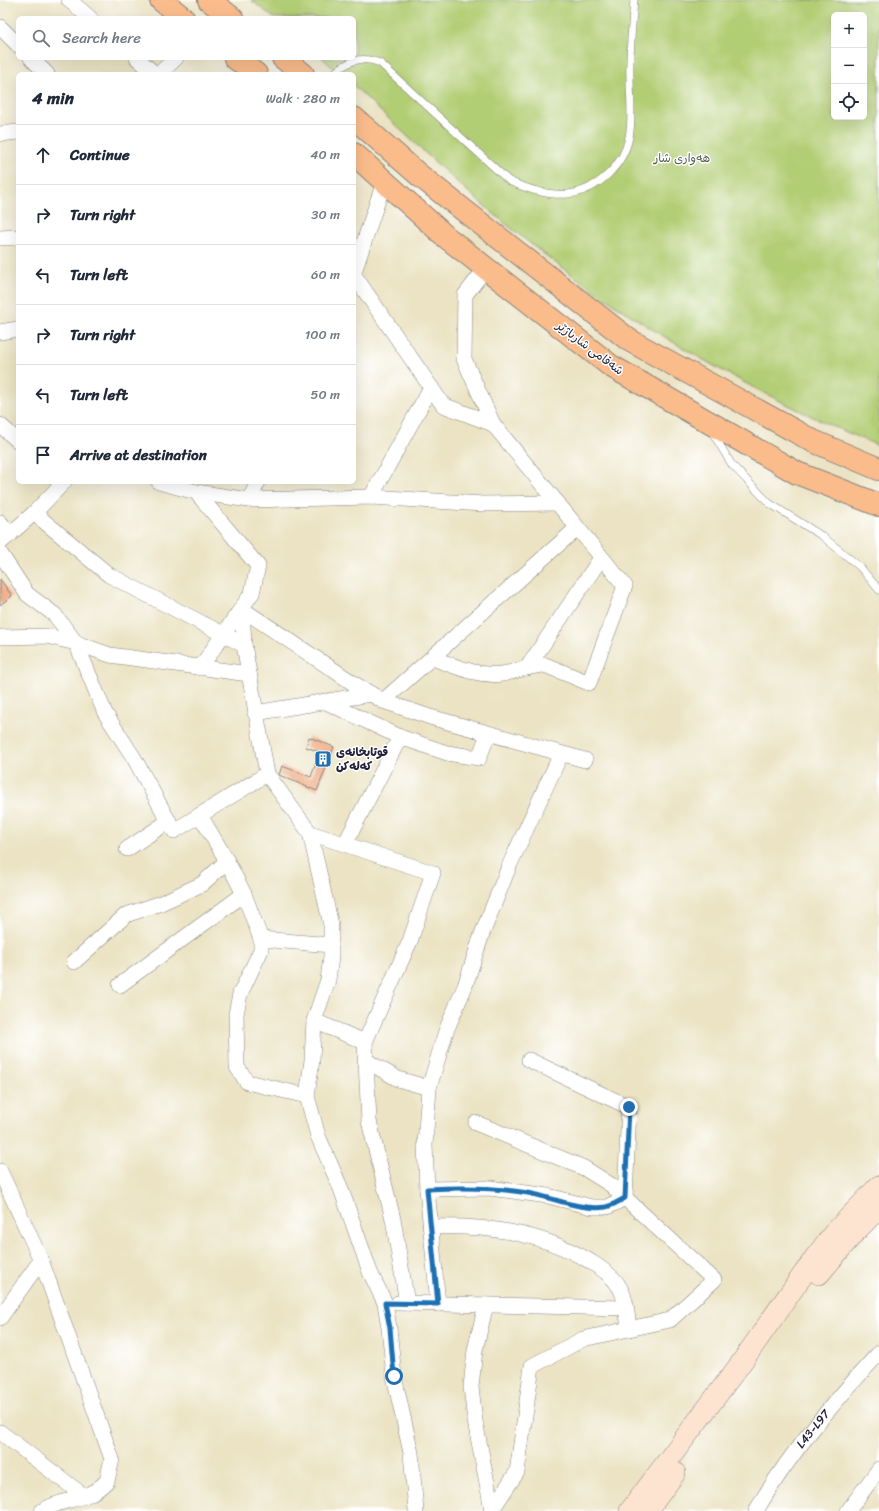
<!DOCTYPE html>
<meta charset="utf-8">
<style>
body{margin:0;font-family:Sriracha,"Playpen Sans Arabic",sans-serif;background:#f2f2f3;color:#1f2937}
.controls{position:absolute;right:12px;top:12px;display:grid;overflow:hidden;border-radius:6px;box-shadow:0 4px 16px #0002}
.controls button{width:36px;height:36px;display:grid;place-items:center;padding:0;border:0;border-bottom:1px solid #e0e1e3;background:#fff;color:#1f2937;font:20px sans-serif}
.stop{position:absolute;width:12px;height:12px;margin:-9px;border:3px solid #1f6fb2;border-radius:50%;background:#fff}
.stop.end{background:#1f6fb2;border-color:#fff;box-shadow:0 1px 4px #0008}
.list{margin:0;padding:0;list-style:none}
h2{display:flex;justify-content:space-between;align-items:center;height:52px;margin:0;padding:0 16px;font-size:17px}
h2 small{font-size:13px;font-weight:400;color:#747a83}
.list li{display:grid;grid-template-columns:26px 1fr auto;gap:12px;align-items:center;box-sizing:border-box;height:60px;padding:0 16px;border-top:1px solid #e0e1e3}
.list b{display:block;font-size:15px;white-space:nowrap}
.list em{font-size:13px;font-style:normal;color:#747a83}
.icon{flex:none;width:22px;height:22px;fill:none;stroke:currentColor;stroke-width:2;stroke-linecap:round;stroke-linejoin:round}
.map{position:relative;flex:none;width:879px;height:1511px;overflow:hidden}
.search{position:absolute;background:#fff;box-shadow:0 4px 16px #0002;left:16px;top:16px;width:340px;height:44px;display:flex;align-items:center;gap:10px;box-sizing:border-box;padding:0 14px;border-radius:6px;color:#747a83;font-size:15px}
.panel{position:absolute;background:#fff;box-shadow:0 4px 16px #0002;left:16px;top:72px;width:340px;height:412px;border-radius:6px}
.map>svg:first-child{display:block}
</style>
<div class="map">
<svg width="879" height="1511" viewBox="0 0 879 1511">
<rect width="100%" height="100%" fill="#fff"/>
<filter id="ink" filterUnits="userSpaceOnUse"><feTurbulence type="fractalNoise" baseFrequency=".025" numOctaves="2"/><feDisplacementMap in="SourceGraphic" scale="8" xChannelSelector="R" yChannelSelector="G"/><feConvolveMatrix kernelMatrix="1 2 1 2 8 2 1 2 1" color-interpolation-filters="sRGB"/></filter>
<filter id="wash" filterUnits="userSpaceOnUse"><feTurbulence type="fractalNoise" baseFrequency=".012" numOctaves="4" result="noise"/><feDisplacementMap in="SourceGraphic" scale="16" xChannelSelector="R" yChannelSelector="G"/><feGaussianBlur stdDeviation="0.9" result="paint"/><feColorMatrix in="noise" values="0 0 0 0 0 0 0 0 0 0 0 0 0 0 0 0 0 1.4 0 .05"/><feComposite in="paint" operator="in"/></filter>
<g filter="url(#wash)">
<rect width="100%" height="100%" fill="#ebe3c3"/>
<!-- green -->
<path fill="#b2ce75" stroke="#6a7858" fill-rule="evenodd" d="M251 0H879V446C745 391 619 316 507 225 454 181 404 133 354 86V74H340L322 58H354V18H274ZM834 15H864V117H834Z"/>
<g id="blocks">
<!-- building -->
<path fill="#efa276" d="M0 579 12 596 0 605Z
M309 737 334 747 317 791 279 775 282 766 311 777 320 752 306 747Z"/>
</g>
</g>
<g filter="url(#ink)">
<use href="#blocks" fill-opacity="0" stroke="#86827f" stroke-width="1"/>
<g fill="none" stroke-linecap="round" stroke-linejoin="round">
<!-- lane casing -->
<g stroke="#86827f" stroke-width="8">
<path id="lane" d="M333 74C348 61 360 55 380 63L509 181C527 189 548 196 568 194 597 191 624 165 629 137 633 118 630 98 630 79 629 53 632 26 634 0
M712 432 732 465 769 503 822 536 860 567 879 590"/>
</g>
<!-- street casing -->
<g stroke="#86827f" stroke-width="16">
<g id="street">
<path d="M69 0 90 18"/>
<path d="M0 27 18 45"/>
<path d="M31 58 47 74"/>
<path d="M137 58 155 74"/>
<path d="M159 74 176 58"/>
<path d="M0 134 18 132"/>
<path d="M0 238 18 237"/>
<path d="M354 272 384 182"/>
<path d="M354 275 443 405 493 424"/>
<path d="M0 332 18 329"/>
<path d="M0 425 18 441"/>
<path d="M159 482 196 492 249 500 371 497 483 504 558 503"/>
<path d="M196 492 258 566 252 593 200 668"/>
<path d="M371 497 431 387"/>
<path d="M249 500 258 482"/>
<path d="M34 513 109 575 244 645"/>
<path d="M0 522 10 535"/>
<path d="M0 543 34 513 64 482"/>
<path d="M0 553 27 594 55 615 76 643 105 713 134 758 174 831 267 774"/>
<path d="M242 609 244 645 267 774 310 833 331 925V957L328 980 314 1021 312 1060 307 1096 318 1136 341 1189 370 1272 385 1303 389 1328 394 1376 411 1453 416 1511"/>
<path d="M242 609 356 685 383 701 430 717 585 760"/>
<path d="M0 637 47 636 76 643 110 655 249 674"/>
<path d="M432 658C455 666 477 677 502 674 516 672 530 665 545 665L589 683 625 586 493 424 464 359 465 295 486 268"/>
<path d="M527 668 601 558"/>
<path d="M324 701 400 737 447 753 479 758 488 734"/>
<path d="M383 701 577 528"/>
<path d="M255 713 371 694"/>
<path d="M200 815 227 861 244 894 261 939V950L240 994 236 1014 237 1067 247 1082 307 1096"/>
<path d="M310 833 433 873 410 941 365 1042 369 1121 393 1219 407 1303"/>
<path d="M345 844 400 737"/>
<path d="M127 849 169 821"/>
<path d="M261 939 331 945"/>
<path d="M74 962 126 915 161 903 202 884 227 861"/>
<path d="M120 985 244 894"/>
<path d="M314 1021 365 1042"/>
<path d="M365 1060 398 1079 429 1088"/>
<path d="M529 1060 629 1107 625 1198"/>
<path d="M476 1123 584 1168 611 1185 714 1280 670 1320 583 1339 532 1366 517 1472 491 1511"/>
<path d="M0 1171 41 1260 112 1459 107 1481C102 1486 96 1491 89 1494 73 1501 57 1501 42 1511"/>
<path d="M427 1189 490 1188 548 1196 592 1207H607L625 1198"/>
<path d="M430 1227C486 1225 539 1232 588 1260 600 1268 613 1275 620 1288 627 1300 627 1316 629 1329"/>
<path d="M398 1303 625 1308"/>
<path d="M438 1304 427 1189 425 1145 429 1088 446 1031 465 986 482 934 510 864 561 754"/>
<path d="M486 1305 475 1350 471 1387 475 1421 492 1509"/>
<path d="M0 1318 41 1260"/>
<path d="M0 1432 84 1496"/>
<path id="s1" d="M756 1511C789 1453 834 1402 879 1353"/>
<path d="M848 1511 879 1469"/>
</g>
</g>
<!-- secondary casing -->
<g stroke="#86827f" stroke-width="22">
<path id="secondary" d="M819 1274 854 1233 879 1208
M630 1511 741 1363 814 1259 834 1233 879 1186
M647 1511 675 1473"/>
</g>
<!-- primary casing -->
<g stroke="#86827f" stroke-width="24">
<path id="primary" d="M161 0 183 18
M209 0 232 18
M235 58 256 74
M283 58 303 74
M354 118 419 175 629 340 813 441 879 469
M354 154 446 237 611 366 797 473 879 505"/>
</g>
<!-- lane -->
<use href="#lane" stroke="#fff" stroke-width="7"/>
<!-- street -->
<use href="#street" stroke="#fff" stroke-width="15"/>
<!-- secondary -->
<use href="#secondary" stroke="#fde4d1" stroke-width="21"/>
<!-- primary -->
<use href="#primary" stroke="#fabc8b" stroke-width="22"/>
</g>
</g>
<g fill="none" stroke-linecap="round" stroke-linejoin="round" filter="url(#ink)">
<!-- route -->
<path stroke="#1f6fb2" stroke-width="5" d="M394 1376 390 1328 385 1303 438 1304 427 1189C461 1187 494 1187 528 1193 552 1197 580 1211 606 1207 612 1206 619 1201 625 1198L629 1107"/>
</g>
<!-- icons -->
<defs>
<g id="building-square" transform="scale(0.9)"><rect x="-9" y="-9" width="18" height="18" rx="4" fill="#1f6fb2" stroke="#fff"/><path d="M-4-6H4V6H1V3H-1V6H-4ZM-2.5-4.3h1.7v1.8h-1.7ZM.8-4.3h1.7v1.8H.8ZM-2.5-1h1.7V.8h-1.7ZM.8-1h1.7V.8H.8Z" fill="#fff"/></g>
</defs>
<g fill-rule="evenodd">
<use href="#building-square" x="323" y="759"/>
</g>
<g text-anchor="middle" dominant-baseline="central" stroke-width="3" stroke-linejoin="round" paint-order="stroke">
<!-- park labels -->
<g font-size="12" fill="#545e4f" stroke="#fff">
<text x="682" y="158">هەواری شار</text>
</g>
<!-- street labels -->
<g font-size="12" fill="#22223b" stroke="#fff">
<text transform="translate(590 348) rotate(37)">شەقامی شارباژێر</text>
<text stroke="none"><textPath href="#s1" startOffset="100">L43-L97</textPath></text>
</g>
<!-- poi labels -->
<g font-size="12" font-weight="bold" fill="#22223b" stroke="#fff" text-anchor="start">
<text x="336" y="752">قوتابخانەی<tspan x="336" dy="14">کەلەکن</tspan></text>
</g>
</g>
</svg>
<div class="controls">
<button>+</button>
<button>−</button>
<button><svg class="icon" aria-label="locate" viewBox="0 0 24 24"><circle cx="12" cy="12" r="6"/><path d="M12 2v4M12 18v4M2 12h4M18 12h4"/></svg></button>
</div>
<div class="stop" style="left:394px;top:1376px"></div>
<div class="stop end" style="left:629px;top:1107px"></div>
<div class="search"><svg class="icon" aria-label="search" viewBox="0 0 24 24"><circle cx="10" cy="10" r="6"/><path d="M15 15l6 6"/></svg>Search here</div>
<section class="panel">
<h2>4 min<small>Walk · 280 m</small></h2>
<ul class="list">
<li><svg class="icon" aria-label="ahead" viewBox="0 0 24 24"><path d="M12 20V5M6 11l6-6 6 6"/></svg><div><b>Continue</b></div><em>40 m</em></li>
<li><svg class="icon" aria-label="right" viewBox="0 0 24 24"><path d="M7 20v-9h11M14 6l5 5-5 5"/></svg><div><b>Turn right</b></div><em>30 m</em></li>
<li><svg class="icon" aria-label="left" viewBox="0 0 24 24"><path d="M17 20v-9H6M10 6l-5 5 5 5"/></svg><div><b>Turn left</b></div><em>60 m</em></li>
<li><svg class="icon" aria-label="right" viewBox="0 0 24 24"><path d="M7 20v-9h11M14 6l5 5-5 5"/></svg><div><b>Turn right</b></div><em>100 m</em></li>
<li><svg class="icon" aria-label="left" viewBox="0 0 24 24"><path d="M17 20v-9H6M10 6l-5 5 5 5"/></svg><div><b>Turn left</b></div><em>50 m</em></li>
<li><svg class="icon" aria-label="arrive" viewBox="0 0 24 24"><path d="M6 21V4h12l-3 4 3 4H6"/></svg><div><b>Arrive at destination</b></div></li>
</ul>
</section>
</div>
